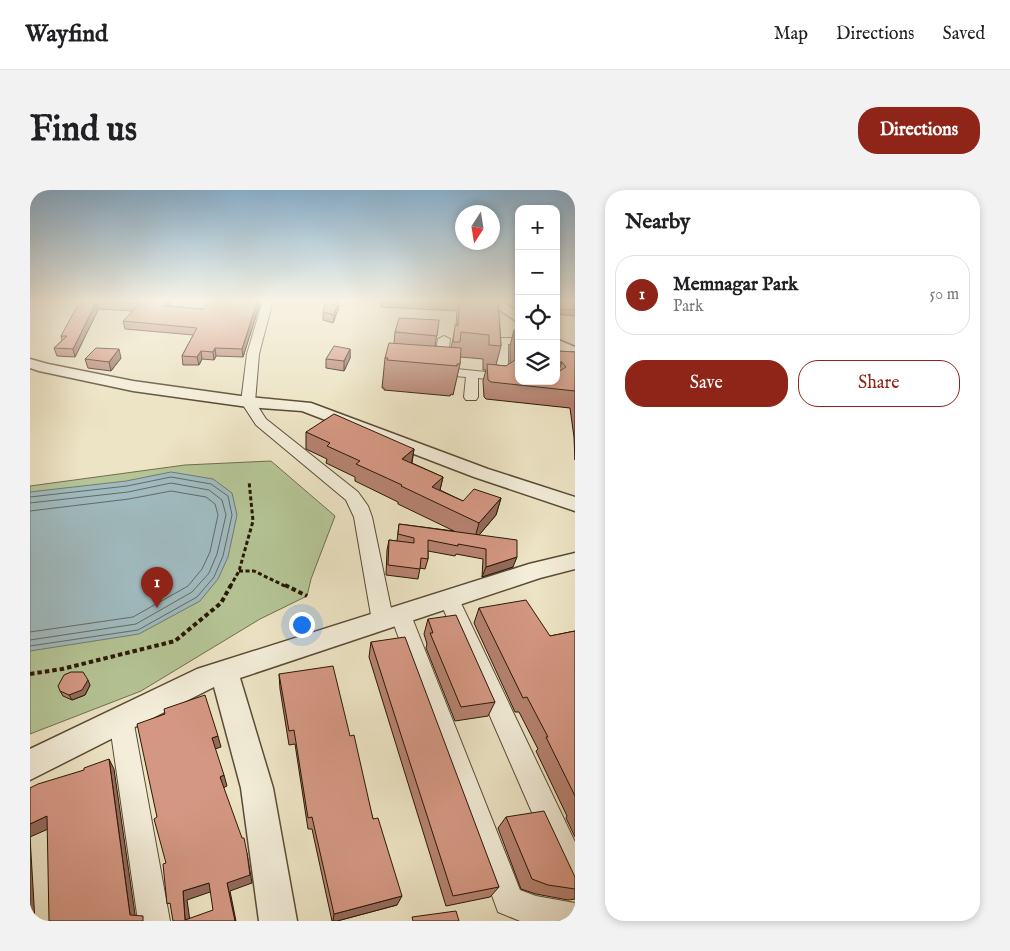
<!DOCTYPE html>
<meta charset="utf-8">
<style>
body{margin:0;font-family:"IM FELL English",serif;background:#f2f2f2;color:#202124}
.controls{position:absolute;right:15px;top:15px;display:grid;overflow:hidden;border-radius:10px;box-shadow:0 2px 8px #0003}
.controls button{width:45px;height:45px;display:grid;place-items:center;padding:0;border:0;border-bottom:1px solid #e0e0e0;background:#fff;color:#202124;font:25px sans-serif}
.compass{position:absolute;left:425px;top:15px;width:45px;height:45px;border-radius:50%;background:#fff;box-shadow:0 2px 8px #0003;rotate:192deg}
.you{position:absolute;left:271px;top:434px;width:18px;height:18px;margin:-12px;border:4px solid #fff;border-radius:50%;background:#1a73e8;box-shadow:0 0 0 8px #1a73e833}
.badge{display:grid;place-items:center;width:32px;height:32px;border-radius:50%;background:#8f2418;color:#fff;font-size:16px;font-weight:700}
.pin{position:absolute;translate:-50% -41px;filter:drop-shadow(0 1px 2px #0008)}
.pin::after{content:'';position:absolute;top:26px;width:18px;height:15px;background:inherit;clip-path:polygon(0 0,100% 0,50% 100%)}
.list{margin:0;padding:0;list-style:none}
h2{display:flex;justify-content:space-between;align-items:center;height:65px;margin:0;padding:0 20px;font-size:21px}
h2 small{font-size:16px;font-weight:400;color:#757577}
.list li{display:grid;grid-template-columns:32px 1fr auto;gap:15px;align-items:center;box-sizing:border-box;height:80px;margin:0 10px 10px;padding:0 10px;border:1px solid #e0e0e0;border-radius:20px}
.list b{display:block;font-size:19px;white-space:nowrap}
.list p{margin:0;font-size:16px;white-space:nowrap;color:#757577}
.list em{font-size:16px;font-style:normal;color:#757577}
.actions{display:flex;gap:10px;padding:15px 20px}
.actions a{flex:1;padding:11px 0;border:1px solid #8f2418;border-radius:20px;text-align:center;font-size:18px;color:#8f2418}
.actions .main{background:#8f2418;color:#fff}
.icon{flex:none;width:28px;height:28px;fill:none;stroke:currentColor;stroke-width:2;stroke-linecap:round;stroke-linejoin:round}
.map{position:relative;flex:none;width:545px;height:731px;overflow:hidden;border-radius:20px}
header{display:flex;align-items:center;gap:30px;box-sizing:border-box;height:70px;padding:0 25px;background:#fff;border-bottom:1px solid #e0e0e0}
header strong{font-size:24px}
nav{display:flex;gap:28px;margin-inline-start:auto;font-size:18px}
.intro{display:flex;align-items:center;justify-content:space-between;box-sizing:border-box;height:120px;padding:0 30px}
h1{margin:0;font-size:35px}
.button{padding:12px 22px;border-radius:20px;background:#8f2418;color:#fff;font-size:18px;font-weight:700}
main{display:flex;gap:30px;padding:0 30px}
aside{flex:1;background:#fff;border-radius:20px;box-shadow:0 2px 8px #0003}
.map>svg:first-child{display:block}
</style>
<header>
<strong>Wayfind</strong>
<nav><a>Map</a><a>Directions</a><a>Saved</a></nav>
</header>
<div class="intro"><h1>Find us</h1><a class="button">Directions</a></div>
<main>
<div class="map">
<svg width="545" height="731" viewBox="0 0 545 731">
<rect width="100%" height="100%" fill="#ede4c5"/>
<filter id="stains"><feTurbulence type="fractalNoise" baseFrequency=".004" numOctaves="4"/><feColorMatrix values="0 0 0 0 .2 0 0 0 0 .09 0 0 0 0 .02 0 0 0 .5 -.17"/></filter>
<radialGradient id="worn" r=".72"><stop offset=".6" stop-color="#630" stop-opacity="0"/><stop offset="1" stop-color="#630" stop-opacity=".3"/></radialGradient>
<!-- green -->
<path fill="#b5c596" stroke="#706e4e" d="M241 271 305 326 281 389 277 406 230 429 111 501 0 544V296L155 275Z"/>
<!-- water -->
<path fill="#a0bbc0" stroke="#717a75" d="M141 282 183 289 202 303 207 325 198 367 188 389 170 411 109 444 0 461V302L96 291Z"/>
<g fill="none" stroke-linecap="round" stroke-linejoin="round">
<!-- shore -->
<path stroke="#656a62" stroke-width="1" d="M0 307 97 296 141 287 181 294 198 306 202 325 193 366 184 387 167 407 108 440 0 456
M0 313 98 302 141 293 179 300 192 310 196 325 187 364 179 383 162 402 106 434 0 450
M0 321 99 309 141 301 176 307 185 314 188 325 180 362 172 379 158 396 103 427 0 442"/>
<!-- minor casing -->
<g stroke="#5b4b35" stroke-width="2">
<path id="minor" d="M233 110H243L229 164 225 212 236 229 328 302 338 316 342 327 362 423 364 419 371 417 378 419 381 425 490 700 506 706 545 713V731H490L468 722 363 432 360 437 353 439 346 437 342 431 324 327 316 310 226 235 211 212 217 164Z
M306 110H316L314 115H306Z
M414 146 420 149 416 178 466 183V151L472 148H489V154H478V187L472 191 448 188V207L446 210H436L434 207 436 187 403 184 397 180 403 176 408 149Z
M419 401 426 404 429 409 545 652V700L534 696 409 409 412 404Z
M91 518 100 521 103 529 140 731H108L79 529 82 521Z"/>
</g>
<!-- tertiary casing -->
<g stroke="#5b4b35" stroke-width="3">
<path id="tertiary" d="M455 110H470L489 123V133Z
M526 149 545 157V167L526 159Z
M0 169 18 174 103 191 218 207 281 213 458 279 545 307V321L444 287 272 221 218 217 103 201 9 181 0 178Z
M545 363V379L510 388 210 488 243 598 267 731H229L211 598 184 497 0 590V559L167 479 499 374Z"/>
</g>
<!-- path-far1 -->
<path stroke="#2a1805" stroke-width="3" stroke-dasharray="4 2.5" stroke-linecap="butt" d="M209 381H224L257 397
M200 397 209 381 223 331 219 291"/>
<!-- path -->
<path stroke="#2a1805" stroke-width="4" stroke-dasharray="4.5 3" stroke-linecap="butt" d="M255 395 277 406
M0 484 32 479 145 451 191 413 201 395"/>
<!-- minor -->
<use href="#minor" fill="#f3edd9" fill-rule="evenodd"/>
<!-- tertiary -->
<use href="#tertiary" fill="#f3edd9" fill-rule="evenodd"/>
</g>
<!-- wall -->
<path fill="#b68271" stroke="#2a1805" d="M62 110H143L139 116 173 119 231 110 213 167 186 166 184 170 172 169 169 175H153L152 166 163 145 95 139 93 131 103 121 68 119V120L45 167 27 166 24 158 32 150 31 146 62 113Z
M351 110H468L471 156 466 175 476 176 480 174V156L484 140 527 161 545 162V270L544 247 540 218 456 209 454 207 453 191 456 180H453V169L430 167V174L423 205 421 204 420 206 354 200V198H352L355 168 364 153 365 142 409 130 405 156 421 158 426 135 427 121 351 117Z
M526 110H545V126L526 124Z
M309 117 303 133 293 130V122Z
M320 159V168L314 181 296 178V169Z
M91 168 81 181 58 178 55 169Z
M276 242 384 259 382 273 413 287 410 300 433 311 471 308 466 325 449 345 483 377 452 387 453 369 426 364 425 366 398 361V369L395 379 390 378 388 389 356 385 357 360 359 350 367 351 369 334 424 341 368 314V312L325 291V287L296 273 297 269 276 259Z
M449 418 520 446 545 441V647L536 628 537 626 506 561 508 559 489 522H485L444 433Z
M398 429 465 512 458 526 425 531 396 458 397 454 394 444Z
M341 452 469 697 460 707 416 716 339 467Z
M249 484 320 546 367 715 307 731H302L282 639H278L265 554 259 555 250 499Z
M60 495 55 505 42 510 33 506 30 501Z
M476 627 545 687V709L538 710 506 704 491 699 468 638Z"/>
<!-- shaded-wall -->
<path fill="#946a5c" stroke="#2a1805" d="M137 110H143L134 123 133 116Z
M228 110H231L213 167 212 159Z
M309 110V117L303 133 304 125Z
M66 113 68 120 45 167 43 159Z
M185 158 186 166 184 170 183 162Z
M89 159 91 168 81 181 79 172Z
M320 159V168L314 181V171Z
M171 161 172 169 169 175 167 167Z
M526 172H532L526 187Z
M384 259 381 276 372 269Z
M413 287 409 304 402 297Z
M471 308 466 325 444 351 449 333Z
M487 367 483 377 452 387 456 377Z
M58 490 60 495 55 505 42 510 39 505Z
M188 546 191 557 185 559 182 548Z
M79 569 84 579 106 731 100 725Z
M194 585 197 596 193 598 190 587Z
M17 626 25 636 0 647 5 731H0V634Z
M217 663 222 693 200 701 206 731H205L197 693Z
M179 693 183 701 157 710 160 731 155 730 153 701Z
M372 706 367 715 307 731H303L304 724Z"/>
<!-- building -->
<path fill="#d49783" stroke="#2a1805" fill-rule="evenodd" d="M62 110H137L133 116 173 119 178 110H228L212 159 185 158 183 162 171 161 167 167 152 166 167 138 93 131 110 114 62 111Z
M296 110H309L304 125 293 122Z
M430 110H468L471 156 459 155V145L431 142 430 152H423L425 135 428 136Z
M526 110H545V120L526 119Z
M49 113H66L43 159 24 158 37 146H31Z
M369 128 409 130 407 146 365 142Z
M484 140H489V191H526V182H528L536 177 532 172H526V158L527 161 545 162V201L461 192 458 190 457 174 476 176 485 170Z
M359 153 431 158 430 174H427V176L357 170 358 168H355Z
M304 156 320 159 314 171 296 169Z
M66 158 89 159 79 172 55 169Z
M304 224 384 259 372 269 413 287 402 297 433 311 444 299 471 308 449 333 371 296 372 295 326 274 330 271 297 256 300 253 276 242Z
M369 334 487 350V367L456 377V359L428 354V356L398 350V369L391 368 390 379 358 375 359 350 384 353V348L368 344Z
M496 410 520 446 545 441V606L516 547H518L497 507 493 508 449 418Z
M426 425 465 512 431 517 400 443H403L398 429Z
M375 447 469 697 423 706 341 452Z
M303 476 320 546 324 545 343 629 348 628 372 706 304 724 282 627 278 628 264 540 259 541 249 484Z
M41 482H53L58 490 52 500 39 505 30 501 28 496 34 485Z
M175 505 188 546 182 548 194 585 190 587 212 648H214L217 663 220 685 197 693 205 731H143L140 713 137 714 133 674 136 673 124 629 127 627 107 534 135 524 134 519ZM179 693 183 720 155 730 153 701Z
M79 569 100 725 113 726V731H19L17 626 0 634V598L8 594 54 580V578Z
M514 621 545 687V699L518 695 502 689 476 627Z
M426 721 429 731H383L382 727Z"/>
<!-- sky -->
<linearGradient id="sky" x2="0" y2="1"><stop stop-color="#8bb7d8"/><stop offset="0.52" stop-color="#f7f3e5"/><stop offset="1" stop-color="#f7f3e5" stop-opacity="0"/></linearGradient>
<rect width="545" height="213" fill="url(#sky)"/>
<rect width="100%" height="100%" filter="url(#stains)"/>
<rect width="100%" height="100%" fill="url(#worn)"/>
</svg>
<div class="controls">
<button>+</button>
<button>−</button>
<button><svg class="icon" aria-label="locate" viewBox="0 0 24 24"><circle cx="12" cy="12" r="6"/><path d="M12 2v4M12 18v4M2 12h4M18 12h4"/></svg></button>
<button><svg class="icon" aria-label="layers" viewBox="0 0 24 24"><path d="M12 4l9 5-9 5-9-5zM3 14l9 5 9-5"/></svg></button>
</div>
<svg class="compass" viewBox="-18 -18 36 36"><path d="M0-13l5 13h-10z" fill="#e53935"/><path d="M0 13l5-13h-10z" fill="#757577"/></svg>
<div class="you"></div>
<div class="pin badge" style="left:127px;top:418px">1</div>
</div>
<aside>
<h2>Nearby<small></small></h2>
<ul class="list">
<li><span class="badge">1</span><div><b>Memnagar Park</b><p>Park</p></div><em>50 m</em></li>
</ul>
<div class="actions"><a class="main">Save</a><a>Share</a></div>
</aside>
</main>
